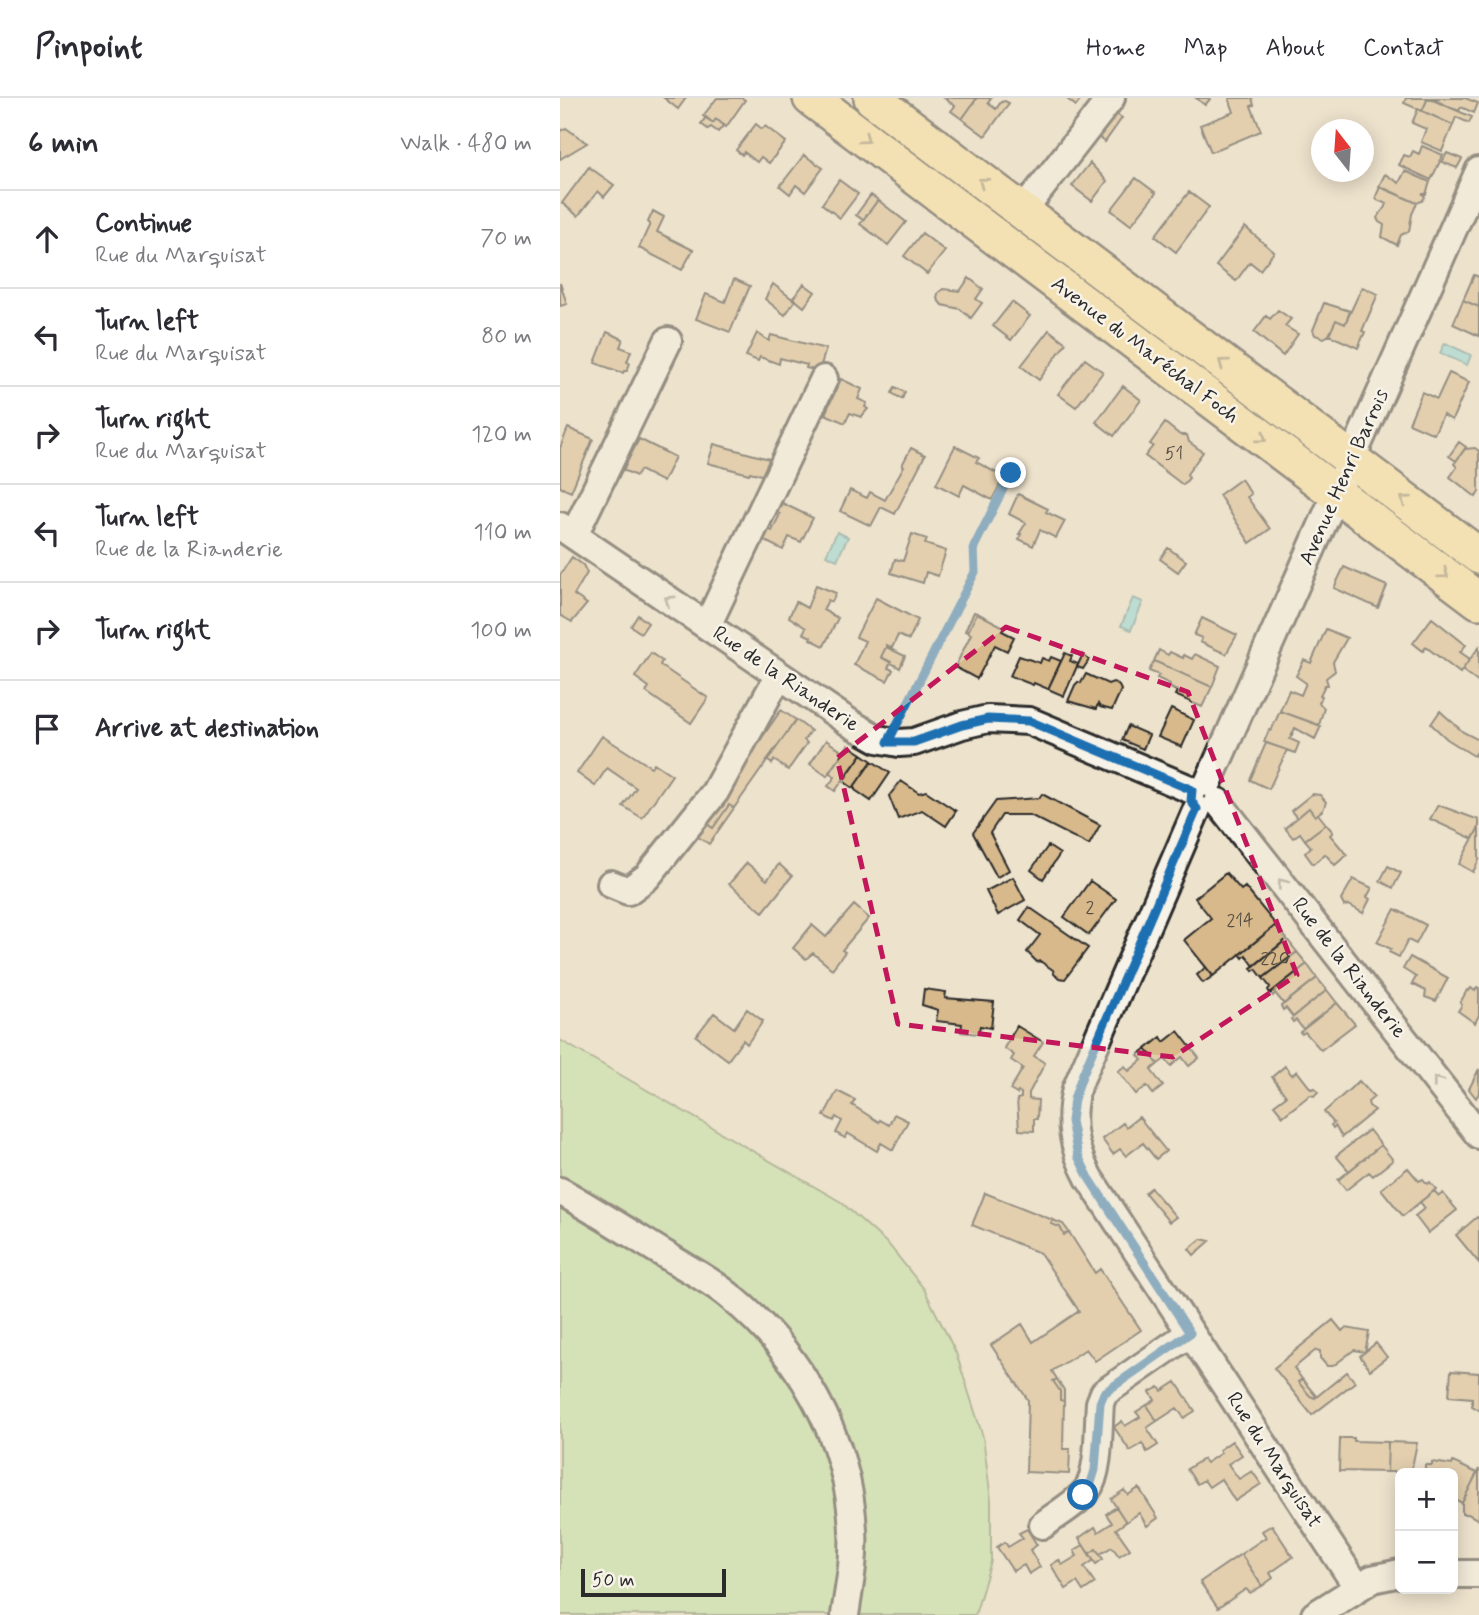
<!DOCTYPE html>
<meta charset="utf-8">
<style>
body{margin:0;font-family:Mynerve,sans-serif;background:#f7f7f7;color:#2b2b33}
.controls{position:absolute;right:21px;bottom:21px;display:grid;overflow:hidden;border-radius:10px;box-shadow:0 4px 18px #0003}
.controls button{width:63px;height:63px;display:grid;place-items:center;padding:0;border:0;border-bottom:2px solid #e1e1e2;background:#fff;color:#2b2b33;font:35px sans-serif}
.compass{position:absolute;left:751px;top:21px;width:63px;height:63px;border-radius:50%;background:#fff;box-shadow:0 4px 18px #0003;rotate:343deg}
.scale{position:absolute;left:21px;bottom:18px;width:145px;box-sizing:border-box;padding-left:7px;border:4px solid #2b2b2b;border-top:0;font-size:19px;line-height:24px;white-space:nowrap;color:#2b2b2b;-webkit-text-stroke:5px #f7f3e8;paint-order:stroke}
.stop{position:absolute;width:21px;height:21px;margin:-16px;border:5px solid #1f6fb2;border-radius:50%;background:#fff}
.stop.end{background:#1f6fb2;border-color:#fff;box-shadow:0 2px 7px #0008}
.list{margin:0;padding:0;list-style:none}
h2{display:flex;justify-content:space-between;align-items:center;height:91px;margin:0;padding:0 28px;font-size:30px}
h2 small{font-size:23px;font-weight:400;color:#7c7c81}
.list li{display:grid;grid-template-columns:46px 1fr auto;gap:21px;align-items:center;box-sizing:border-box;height:98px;padding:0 28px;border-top:2px solid #e1e1e2}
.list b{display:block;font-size:26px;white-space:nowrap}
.list p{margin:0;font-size:23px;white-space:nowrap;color:#7c7c81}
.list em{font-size:23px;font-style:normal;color:#7c7c81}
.icon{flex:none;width:38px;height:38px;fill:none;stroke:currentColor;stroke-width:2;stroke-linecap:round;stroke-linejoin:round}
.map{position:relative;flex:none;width:919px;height:1517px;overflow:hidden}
header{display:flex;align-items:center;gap:42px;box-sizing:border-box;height:98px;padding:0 35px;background:#fff;border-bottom:2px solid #e1e1e2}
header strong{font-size:33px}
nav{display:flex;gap:38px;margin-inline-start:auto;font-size:24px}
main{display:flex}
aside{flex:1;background:#fff}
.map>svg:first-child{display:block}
</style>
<header>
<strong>Pinpoint</strong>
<nav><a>Home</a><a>Map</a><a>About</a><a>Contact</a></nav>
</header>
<main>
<aside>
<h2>6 min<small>Walk · 480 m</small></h2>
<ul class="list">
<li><svg class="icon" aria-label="ahead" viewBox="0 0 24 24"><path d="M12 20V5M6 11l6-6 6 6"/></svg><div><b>Continue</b><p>Rue du Marquisat</p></div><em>70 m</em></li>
<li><svg class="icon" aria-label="left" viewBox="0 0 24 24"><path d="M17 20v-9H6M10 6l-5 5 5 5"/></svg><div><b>Turn left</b><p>Rue du Marquisat</p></div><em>80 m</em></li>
<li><svg class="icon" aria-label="right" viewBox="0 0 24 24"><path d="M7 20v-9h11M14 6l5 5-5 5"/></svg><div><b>Turn right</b><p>Rue du Marquisat</p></div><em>120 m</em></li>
<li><svg class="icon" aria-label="left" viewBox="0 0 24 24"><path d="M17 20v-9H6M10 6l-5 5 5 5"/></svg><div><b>Turn left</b><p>Rue de la Rianderie</p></div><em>110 m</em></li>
<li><svg class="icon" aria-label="right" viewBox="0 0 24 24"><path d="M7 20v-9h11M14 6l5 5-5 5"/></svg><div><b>Turn right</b></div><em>100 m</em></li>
<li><svg class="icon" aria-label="arrive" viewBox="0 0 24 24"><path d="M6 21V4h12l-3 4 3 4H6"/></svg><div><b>Arrive at destination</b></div></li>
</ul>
</aside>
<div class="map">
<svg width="919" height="1517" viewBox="0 0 919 1517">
<rect width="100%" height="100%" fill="#ede2cc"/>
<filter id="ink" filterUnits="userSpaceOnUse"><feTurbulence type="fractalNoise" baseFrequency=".0143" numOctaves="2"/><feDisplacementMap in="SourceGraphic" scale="14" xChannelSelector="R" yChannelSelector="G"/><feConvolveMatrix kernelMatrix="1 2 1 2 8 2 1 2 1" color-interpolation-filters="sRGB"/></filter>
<g filter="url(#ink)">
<!-- green -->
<path fill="#b8e19d" stroke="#728664" stroke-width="2" d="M0 942 281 1104 329 1147 364 1191 396 1255 423 1339 431 1402V1463L415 1517H0Z"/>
<!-- water -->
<path fill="#84d5da" stroke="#609194" stroke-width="2" d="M885 245 911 257 907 267 880 255Z
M277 434 288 439 277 462 266 457Z
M573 500 583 504 571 532 561 528Z"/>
<!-- building -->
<path fill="#d7b98b" stroke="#2b2b2b" stroke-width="2" d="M104 0H126L118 11Z
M157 0H182L185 2 166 29 156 21 153 25 143 18Z
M384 0H417L402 21 391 13 395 8Z
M417 0H431L428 5 436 11 441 4 445 3 449 5 425 38 402 21Z
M506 0H522L516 8Z
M636 0H648L650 1 645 7Z
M669 0H692L694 7 691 8 701 33 651 54 640 27 674 14Z
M846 0H868L862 13 844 5Z
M868 0 912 19 909 25 896 19 893 27 862 13Z
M870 0H905L918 5 914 15 901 9 899 13Z
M858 11 893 27 882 53 861 44 866 31 852 25Z
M555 15 562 20 545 44 537 38Z
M146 19 153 25 156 21 164 27 158 34 151 29 148 31 141 26Z
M196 26 202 31 205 28 226 44 209 65 201 59 197 64 184 54 182 57 176 52Z
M6 30 27 45 0 61V33Z
M862 48 883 57 871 82 839 67 844 57 850 59 853 53 859 56Z
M887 55 902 61 897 70 882 64Z
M244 57 263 70 245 94 236 87 230 96 220 88Z
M530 65 547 83 532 103 512 88Z
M29 69 54 87 44 99 38 93 18 118 2 105Z
M845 73 870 84 866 96H863L865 99 862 103 857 105 819 88 825 76 839 85Z
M576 80 596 95 571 127 551 112Z
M279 82 298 96 280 120 262 106Z
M820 89 857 105 852 116 849 133 841 137 837 147 822 139 824 127 819 124 817 120 827 106 817 102 816 98Z
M629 94 649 109 616 154 595 138Z
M311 97 318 102 303 122 296 117Z
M318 102 346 124 328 147 300 126Z
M93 113 104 119 97 134 133 152 122 172 79 150 90 126 88 124Z
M685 129 714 154 700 172 690 164 676 183 656 168Z
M362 135 385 153 367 176 344 158Z
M914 177 919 179V209L903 202Z
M409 180 423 191 416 201 422 205 411 220 400 211 382 207 377 201 378 195 383 191 400 193Z
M174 181 190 188 170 234 136 221 146 196 165 204Z
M0 185 7 206 0 208Z
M213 186 235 203 225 217 205 201Z
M244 186 255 194 244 209 233 200Z
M802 189 818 196 802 233 805 234 798 250 769 237 776 222 785 226Z
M903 202 919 209V238L893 226Z
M452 204 470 218 451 242 433 228Z
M764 205 790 213 785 226 776 222 769 237 764 240 755 237 753 232Z
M718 212 731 221 725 228 738 236 723 258 694 234 706 218 710 221Z
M489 232 506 245 479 282 461 268Z
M47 234 63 241 60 249 71 253 67 264 70 265 67 273H64L63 275 35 265Z
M197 235 209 243 211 237 266 251 259 273 246 270 247 267 220 260 219 266 200 259 198 263 186 258Z
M525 261 543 274 516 309 498 296Z
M889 275 909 284 892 322 883 317 874 336 849 325 862 294 877 301Z
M281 281 302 291 298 301 307 305 305 309 308 311 301 319 290 315 285 325 265 316Z
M563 288 581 302 554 338 536 324Z
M335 289 345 294 342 301 332 295Z
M605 325 620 337H627L629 344 643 354 627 376 629 380 623 387 585 358 593 348 590 346Z
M8 330 33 341 11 394 0 389V350Z
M79 341 115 359 103 384 80 372 76 378 63 372Z
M899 344 906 349 896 363 889 358Z
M154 346 209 361 205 378 190 374 189 376 148 365Z
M395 348 419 360 416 364 444 379 432 402 404 387 399 398 376 386Z
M351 350 365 357 335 416 321 409 311 428 280 413 290 392 307 400 310 394 325 402 344 368 342 367Z
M915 350 919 353V394L916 399 890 379 897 369 894 366 905 351Z
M681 381 691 396 687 399 710 431 690 445 659 397Z
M458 396 488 411 486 414 505 423 496 440 480 432 473 448 459 441 461 436H459L466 425 449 416Z
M222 405 253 420 241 444 229 439 223 452 203 442 209 431 212 433 220 416 217 415Z
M352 436 367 441 365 446 386 453 378 478 366 474 363 485 331 475 335 461 343 463Z
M608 450 626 463 618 474 600 461Z
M12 459 23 467 27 475 14 497 27 506 12 524 0 517V477Z
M784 469 827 488 818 510 774 490Z
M256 487 276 495 272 504 268 502 263 512 278 520 264 548 250 541 251 539 243 535 246 530 229 519 236 504 247 510Z
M316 500 358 522 349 542 338 537 332 550 326 547V549L321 559 331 564 328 570 333 572 327 583 294 567 305 543 296 539Z
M414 514 417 515 408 534 405 533Z
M417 515 444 529 442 533 454 539 447 553 435 547 417 581 395 569 411 536 408 534Z
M78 517 88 525 81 535 71 528Z
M642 520 677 537 666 556 640 544 642 540 634 537Z
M872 520 906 547 900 554 910 561 900 575 866 549 863 553 853 545Z
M766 531 787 540 773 564 775 573 766 580 768 587H765L760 597 762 598 759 605 764 610 759 627 720 613 729 592 741 597 746 585 736 578 744 562 751 565Z
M326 549 345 558 340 570 321 559Z
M919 549V585L902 572Z
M599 552 608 557 610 554 623 560 624 557 632 561 635 556 660 568 652 589 594 563Z
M91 555 102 563 100 567 148 600 131 625 86 594 89 589 75 579Z
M505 555 512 558 510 563 518 566 504 598 488 591Z
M523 556 529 562 523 571 517 569Z
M459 558 480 565 482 560 489 563 491 559 501 563 488 591 474 585 473 587 450 578Z
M594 563 652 589 642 609 615 597 617 593 609 589 610 586 597 580 599 577 589 573Z
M526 576 548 586 553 584 558 586 561 592 552 612 540 609 538 606 536 611 508 603 515 587 518 584 521 585Z
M611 611 634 622 622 649 598 639Z
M221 612 236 622 174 710 169 707 153 730 144 724Z
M720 613 761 628 755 641 735 630 730 641 739 645 735 655 704 644 709 632 711 633Z
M880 613 903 634 919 642V651L914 658 887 641 871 626Z
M236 622 251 633 244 642 247 645 228 672 214 662 212 666 207 662Z
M568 628 589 637 583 651 562 642Z
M42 638 91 669 94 665 112 677 82 720 63 708 76 690 47 670 35 688 17 675Z
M266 642 283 654 267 678 250 666Z
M706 645 727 652 709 691 690 682Z
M288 647 302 656 275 693 268 688 275 679 269 674Z
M302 656 312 663 293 690 283 683Z
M312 663 330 675 311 703 295 692V687Z
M341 683 359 695 366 693 396 713 386 728 362 712 338 721 329 698Z
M482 696 540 727 529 747 470 717H442L430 735 449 772 437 779 413 735 436 703 479 700Z
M752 696 760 697 766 704 763 712 755 718 749 710 737 720 731 713Z
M169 707 174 710 149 746 135 737 144 724 153 730Z
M878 707 919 722V729L913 741 870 721Z
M749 710 755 718 758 716 766 726 745 742 740 735 733 740 725 730Z
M766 726 773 734 770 737 787 757 775 767 765 756 753 766 745 755 751 749 745 742Z
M919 729V762L913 774 899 766Z
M488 748 500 756 483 781 471 772Z
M187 765 207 782 219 766 232 778 203 814 169 786Z
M828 768 841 775 833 790 820 783Z
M666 775 681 792 685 789 716 827 653 878 624 842 651 820 635 800Z
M453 779 465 802 438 817 426 793Z
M793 781 812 790 807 799 810 801 803 815 789 807 784 808 781 802Z
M530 783 556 801 529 837 504 819Z
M294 807 309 820 282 852 285 854 272 871 253 855 246 861 233 850 252 827 266 839Z
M469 809 528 850 505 881 499 880 494 876 493 872 480 863 477 864 467 854 480 837 460 822Z
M835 811 866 827 856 846 848 842 839 859 829 854 831 851 817 844Z
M716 827 727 841 694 868 686 857 683 860 680 856Z
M727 841 737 854 703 880 696 871 693 873 691 870Z
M737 854 747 866 710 895 708 892 710 889 703 880Z
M850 859 888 880 876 903 865 899 866 893 852 886 856 879 843 871Z
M747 866 757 880 724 906 715 895 713 898 710 895Z
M646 869 653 878 643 885 637 877Z
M757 880 767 892 733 919 726 910 723 912 721 908Z
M917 889 919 890V917L915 925 898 913 902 907 900 905 907 892 909 893 911 890 915 893Z
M364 891 386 894 385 900 434 904 431 930 420 928 418 936 401 934 402 926 376 923 378 912 362 907Z
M767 892 777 905 743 931 736 922 733 924 731 921Z
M777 905 795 926 761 952 745 934 742 936 740 934Z
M187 911 203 923 187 946 183 942 168 962 136 938 154 915 174 930Z
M457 928 483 944 474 958 485 965 469 995V1001L478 1002 477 1021H474V1033L459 1032 457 1001 461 1000V995L458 994 457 996 450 992 463 970 451 962 454 957 444 950Z
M618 933 639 960 629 968 622 959 611 968 605 961 598 966 586 951 601 939 604 944Z
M586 951 598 966 591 972 603 988 593 996 587 988 576 996 558 973 565 968 569 973 582 962 578 957Z
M725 968 732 977 737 973 751 991 755 990 758 994 754 998 750 997 723 1018 714 1007 726 998 712 979Z
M919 971V995L916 1000 909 991Z
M799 983 814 999 808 1004 809 1008 815 1012 782 1039 775 1028 773 1030 771 1027 774 1025 764 1014Z
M277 993 295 1002 292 1007 319 1024 320 1022 329 1027 334 1016 348 1023 333 1052 321 1045 317 1053 287 1035 285 1040 276 1035 282 1023 276 1019 274 1023 264 1018Z
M579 1019 606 1053 596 1061 583 1045 566 1058 560 1051 553 1056 542 1041 563 1025 566 1029Z
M809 1032 821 1047 789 1073 776 1058Z
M821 1047 833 1062 813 1078 809 1074 786 1092 778 1082Z
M848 1070 859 1083 863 1081 867 1086 870 1084 876 1091 843 1118 821 1091Z
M591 1090 616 1119 609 1124 585 1095Z
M874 1093 879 1098 883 1095 897 1112 868 1135 855 1118 865 1110 860 1104Z
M425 1095 493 1122 491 1126 500 1129 504 1137 509 1134 535 1175 540 1171 581 1232 535 1263 526 1251 492 1273 497 1281 493 1283 500 1293V1302L504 1303 503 1351H510L509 1376 466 1374 468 1302 431 1247 462 1226 473 1244 519 1213 480 1155 412 1127Z
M917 1119 919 1121V1165L896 1137Z
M493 1122 503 1126 509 1134 504 1137 500 1129 491 1126Z
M641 1141 650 1143 634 1157 629 1151Z
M773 1222 782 1233 786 1230 809 1234 805 1254 794 1252 773 1268H767L760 1260V1253L756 1252 734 1270 742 1281 738 1284 750 1298 755 1300 787 1274 795 1284 752 1317 714 1270Z
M816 1245 827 1259 810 1272 800 1258Z
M891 1273 919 1275V1312L912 1308V1300L889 1298Z
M497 1281 504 1292V1303L500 1302V1293L493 1283Z
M742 1281 756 1298 755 1300 750 1298 738 1284Z
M616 1284 635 1313 624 1320 617 1310 597 1323 587 1307 595 1302 590 1294 599 1289 602 1293Z
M587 1307 597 1323 587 1330 598 1347 587 1354 582 1345 570 1353 554 1329 562 1323 565 1328 580 1319 576 1314Z
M780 1340H794V1343L828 1344 827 1374 779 1373Z
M672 1343 682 1357 668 1366 679 1381 692 1373 701 1386 675 1403 661 1381 649 1389 644 1382 637 1386 627 1371 643 1361 646 1365 661 1355 659 1352Z
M828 1344 857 1345 851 1374H827Z
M872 1364 892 1367 893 1364 917 1375 902 1405 893 1400V1375H865V1367H872Z
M919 1371V1422L908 1416H902V1405Z
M579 1390 598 1420 587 1428 579 1415 566 1424 551 1401 564 1392 568 1397Z
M556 1409 566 1424 556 1431 570 1451 559 1458 552 1449 540 1456 536 1451 529 1456 519 1440 535 1429 538 1434 552 1425 546 1416Z
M712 1427 733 1459 710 1475 713 1480 702 1488 681 1456 706 1439 702 1433Z
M467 1431 477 1447 470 1452 480 1469 469 1476 464 1467 453 1473 437 1449 445 1444 448 1449 463 1440 459 1435Z
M523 1447 534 1462 524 1469 535 1485 523 1493 517 1484 506 1491 491 1467 499 1462 502 1467 517 1458 514 1453Z
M536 1451 543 1461 536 1466 529 1456Z
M681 1456 702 1488 690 1495 686 1491 658 1510 640 1484Z"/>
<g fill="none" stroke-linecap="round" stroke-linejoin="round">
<!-- minor casing -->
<g stroke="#2b2b2b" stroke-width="32">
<path id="minor" d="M463 113 551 0
M0 428 293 627 318 641 339 645 354 644 402 627 428 621 469 623 632 692
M14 437 108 243
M147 528 264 281
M648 685 919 73
M658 704 919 1037
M637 711 516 991C508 1024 513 1050 529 1080L798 1490
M51 786 68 793 87 779 155 694 219 577
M0 1093C37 1114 73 1137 109 1159 128 1171 150 1182 167 1196 239 1253 289 1340 293 1433 295 1460 289 1490 285 1517
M483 1427C497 1416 516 1406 527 1392 540 1374 538 1328 540 1305L544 1295 630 1235
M893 1476H919
M755 1517 812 1481 840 1475"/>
</g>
<!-- major casing -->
<g stroke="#2b2b2b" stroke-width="40">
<path id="major" d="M251 0 919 503
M312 0 919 458"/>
</g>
<!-- path -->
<path stroke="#2b2b2b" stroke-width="3.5" stroke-dasharray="5 5" stroke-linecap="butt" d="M339 622 415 474 414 449 451 375"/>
<!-- minor -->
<use href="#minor" stroke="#f7f3e8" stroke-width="26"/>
<!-- major -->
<use href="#major" stroke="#fbdf96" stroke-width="35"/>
</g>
<!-- one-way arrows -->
<defs><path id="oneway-chevron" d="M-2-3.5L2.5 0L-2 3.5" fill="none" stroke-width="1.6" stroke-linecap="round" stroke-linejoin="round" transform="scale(1.75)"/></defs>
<g stroke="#938560">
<use href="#oneway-chevron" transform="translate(305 41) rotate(37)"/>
<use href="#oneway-chevron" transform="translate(423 84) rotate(-143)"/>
<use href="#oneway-chevron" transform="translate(663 265) rotate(-143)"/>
<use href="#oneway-chevron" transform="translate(702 340) rotate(36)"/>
<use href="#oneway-chevron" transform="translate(845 402) rotate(-143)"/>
<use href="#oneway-chevron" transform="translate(884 476) rotate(37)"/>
</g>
<g stroke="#918f8a">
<use href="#oneway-chevron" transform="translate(109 502) rotate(-146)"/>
<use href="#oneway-chevron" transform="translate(722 785) rotate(-128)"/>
<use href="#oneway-chevron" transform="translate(877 983) rotate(-128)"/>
</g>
</g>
<g fill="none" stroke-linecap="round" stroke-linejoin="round" filter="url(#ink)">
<!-- route -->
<path stroke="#1f6fb2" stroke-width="9" d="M451 375 414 449 415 474 328 644H354L402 627 428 621 469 623 632 692 631 703 637 711 522 978 514 1001 511 1023 518 1058 529 1080 630 1235 544 1295 540 1305 535 1372 531 1385 523 1397"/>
</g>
<!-- marked area -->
<path d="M0 0H919V1517H0ZM446 529 628 594 737 877 613 959 338 926 277 660Z" fill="#ede2cc" fill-opacity=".55" fill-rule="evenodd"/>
<path fill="none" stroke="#c2185b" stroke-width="5" stroke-dasharray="14 9" stroke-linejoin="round" d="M446 529 628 594 737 877 613 959 338 926 277 660Z"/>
<g text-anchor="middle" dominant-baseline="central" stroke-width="5" stroke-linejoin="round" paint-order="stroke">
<!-- number labels -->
<g font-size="18" fill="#564e43">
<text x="614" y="356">51</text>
<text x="530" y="810">2</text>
<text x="680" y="823">214</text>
<text x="715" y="861">220</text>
</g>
<!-- street labels -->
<g font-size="21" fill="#2b2b2b" stroke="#f7f3e8">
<text transform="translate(585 252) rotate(37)">Avenue du Maréchal Foch</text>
<text transform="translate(784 379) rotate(-66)">Avenue Henri Barrois</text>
<text transform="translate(226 581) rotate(34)">Rue de la Rianderie</text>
<text transform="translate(789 870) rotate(52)">Rue de la Rianderie</text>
<text transform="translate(714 1362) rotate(57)">Rue du Marquisat</text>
</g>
</g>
</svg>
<div class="controls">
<button>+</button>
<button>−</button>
</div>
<svg class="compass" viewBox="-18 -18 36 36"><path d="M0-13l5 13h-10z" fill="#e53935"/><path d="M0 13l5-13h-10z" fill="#7c7c81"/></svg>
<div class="scale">50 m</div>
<div class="stop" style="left:523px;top:1397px"></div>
<div class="stop end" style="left:451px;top:375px"></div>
</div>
</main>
